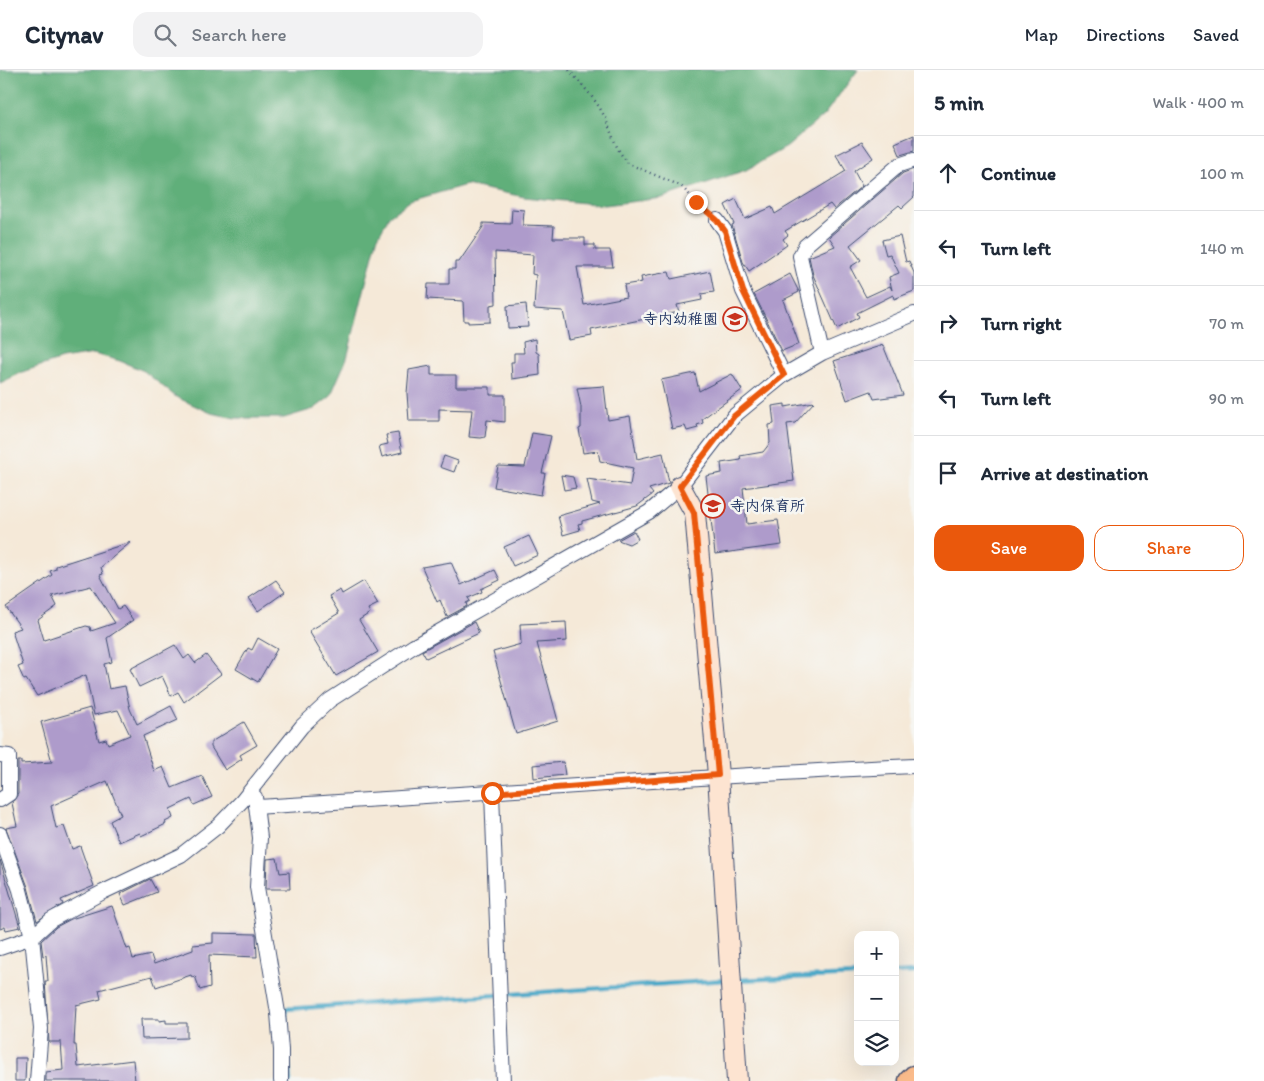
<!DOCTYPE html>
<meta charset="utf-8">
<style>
body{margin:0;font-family:Itim,"Klee One",sans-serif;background:#f2f2f3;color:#1f2937}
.controls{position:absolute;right:15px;bottom:15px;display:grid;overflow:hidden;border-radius:10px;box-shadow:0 5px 20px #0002}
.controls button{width:45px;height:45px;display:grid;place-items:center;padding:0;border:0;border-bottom:1px solid #e0e1e3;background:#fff;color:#1f2937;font:25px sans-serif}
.stop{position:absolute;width:15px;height:15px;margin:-11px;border:4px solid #ea580c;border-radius:50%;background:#fff}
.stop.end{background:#ea580c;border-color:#fff;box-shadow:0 1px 5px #0008}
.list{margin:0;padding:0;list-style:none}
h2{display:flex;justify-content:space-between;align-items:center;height:65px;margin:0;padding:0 20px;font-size:21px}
h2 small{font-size:16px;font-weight:400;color:#747a83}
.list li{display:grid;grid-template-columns:32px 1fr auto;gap:15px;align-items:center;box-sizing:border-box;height:75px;padding:0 20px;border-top:1px solid #e0e1e3}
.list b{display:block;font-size:19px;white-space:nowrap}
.list em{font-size:16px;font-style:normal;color:#747a83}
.actions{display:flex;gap:10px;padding:15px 20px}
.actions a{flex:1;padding:11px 0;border:1px solid #ea580c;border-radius:15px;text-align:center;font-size:18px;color:#ea580c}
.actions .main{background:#ea580c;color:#fff}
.icon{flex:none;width:28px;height:28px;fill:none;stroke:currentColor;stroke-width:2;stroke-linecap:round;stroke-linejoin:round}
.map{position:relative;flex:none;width:914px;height:1011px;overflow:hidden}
header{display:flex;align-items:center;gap:30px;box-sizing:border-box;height:70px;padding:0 25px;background:#fff;border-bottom:1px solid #e0e1e3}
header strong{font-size:24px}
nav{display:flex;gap:28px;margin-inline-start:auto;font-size:18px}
.search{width:350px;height:45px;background:#f2f2f3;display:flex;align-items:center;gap:12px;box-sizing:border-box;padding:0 18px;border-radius:15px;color:#747a83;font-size:19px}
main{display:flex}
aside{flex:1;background:#fff}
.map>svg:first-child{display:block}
</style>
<header>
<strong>Citynav</strong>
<div class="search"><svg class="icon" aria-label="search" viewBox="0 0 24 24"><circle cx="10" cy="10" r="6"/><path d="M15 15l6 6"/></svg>Search here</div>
<nav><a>Map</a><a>Directions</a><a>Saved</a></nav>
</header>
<main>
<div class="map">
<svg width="914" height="1011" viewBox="0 0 914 1011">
<rect width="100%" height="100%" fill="#f6f6f2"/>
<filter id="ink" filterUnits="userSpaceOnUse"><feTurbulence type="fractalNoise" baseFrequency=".02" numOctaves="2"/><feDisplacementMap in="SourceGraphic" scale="10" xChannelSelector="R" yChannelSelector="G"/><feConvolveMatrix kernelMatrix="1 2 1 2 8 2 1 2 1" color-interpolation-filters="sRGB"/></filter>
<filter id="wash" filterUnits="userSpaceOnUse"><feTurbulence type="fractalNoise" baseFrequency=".0096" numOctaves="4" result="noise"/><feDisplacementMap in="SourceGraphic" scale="20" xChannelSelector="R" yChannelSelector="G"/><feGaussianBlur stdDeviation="1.12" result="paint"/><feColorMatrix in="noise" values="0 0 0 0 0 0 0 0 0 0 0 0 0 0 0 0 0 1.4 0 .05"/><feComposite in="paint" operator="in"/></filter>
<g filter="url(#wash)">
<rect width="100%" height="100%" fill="#f5e9d8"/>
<!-- forest -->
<path fill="#60af7a" stroke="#3e6f6c" d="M0 0H858L824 45 787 77 746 100 662 128 605 135 524 127 466 115 410 131 389 146 377 169 347 288 330 327 314 339 284 348H235L211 343 176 327 144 301 120 291 94 284 62 289 25 301 0 313Z"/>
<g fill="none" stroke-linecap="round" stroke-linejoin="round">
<!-- stream -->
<path stroke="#48a7c7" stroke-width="4.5" d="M895 903 914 902
M736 910 858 905
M290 1011 285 939 726 910"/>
</g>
<g id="blocks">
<!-- building -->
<path fill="#ae9bcb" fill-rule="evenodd" d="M914 65V81L900 85 895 73Z
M862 72 873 88 854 101 862 116 834 139 830 134 785 161 788 165 783 169 787 175 749 201 743 192 732 155 734 154 725 135 736 129 745 149 772 137 775 144 846 101 836 85Z
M914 99V127L902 138 899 135 850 175 861 190 850 197 866 227 890 216 892 220 889 207 899 203 890 184 886 185 882 170 900 166 906 192 909 191 914 203V221L894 229 893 225 857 243 859 247 837 259 813 205 809 187 835 176 829 167 903 103Z
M512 139 524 140 523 155 554 156 553 168H585V175H595V180H610L613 197H577L584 235 626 227 624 215 642 212 641 207 669 202 671 209 710 201 714 222 701 224 702 230 677 235 679 242 591 260 592 266 569 270 563 241 534 239 536 205 532 204 533 185 495 182 496 234 490 235V252L468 253V251H464L463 231 427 229 428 214H449V199H455V192H459L483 157V153L511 154Z
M790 204 799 222 783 230 799 274 782 281 754 224Z
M526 234 528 257 508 258 507 236Z
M535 269 536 282 539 284 540 305 512 309 511 292H514V283H524L523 272Z
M883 275 903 325 874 329 871 321 847 330 834 291Z
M431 296V305H456V317H490V325H505V352L487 350 485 367 481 368 469 367 472 340 439 339V351H409L407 323 409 300Z
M695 303 699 321 732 304 742 320 702 349 703 353 697 355 698 358 687 361 685 356 672 359 661 310Z
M604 316 608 350 630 346 637 389 663 383 669 413 649 419 653 424 637 436 582 451V453L578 454 580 460 563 465 558 446 600 434 592 432 587 409 630 415 633 398 600 391 598 381 583 383 579 359 581 358V337L577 318Z
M814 332 795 353 787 354 794 411 743 418 747 454 778 450 782 475 715 484 706 406 722 403 721 393 741 390 740 386 763 382 770 373 769 355 774 354 772 336 785 334V337Z
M398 363 402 382 382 387 379 376 388 374 386 365Z
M532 363 551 366 542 403H545L541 425 494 417 498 396 525 397Z
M444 386 458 391 454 402 440 397Z
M561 405 573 407 576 418 564 420Z
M634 461 638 469 629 474 618 470Z
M529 466 538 485 513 496 504 477Z
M131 472 101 497 103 504 100 505 118 539 123 536 133 550 107 568 112 592 104 594 109 619 125 616 130 639 137 654 171 636 178 650 143 666 154 701 163 697 172 718 202 706 212 727 194 735 191 729 170 739 173 748 165 752 166 754 141 766 140 763 119 772 110 751 121 745 107 711 51 736 56 758 64 756 72 779 80 776 94 816 61 830 63 834 37 851 28 817 6 758 17 756 12 733 18 724V691H21V694L52 692 41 652 90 638 99 671 106 669 108 674 130 665 118 640 94 645 86 605 37 626 26 609 24 610 18 597 23 595 12 561 21 558 6 537 52 505 50 501 56 499V496ZM91 516 115 553 91 561 90 557 86 556 44 570 38 550 57 536 52 526Z
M451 492 461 515 495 500 500 510 481 519 482 522 468 528 470 531 466 533 467 536 447 547 440 530 437 532 422 497Z
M276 510 285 522 258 541 249 528Z
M364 511 378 534 368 539 370 543 359 550 378 582 336 606 309 561 339 543 329 526 340 520 342 524Z
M474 552 479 563 426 588 422 581Z
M566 552 567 571 537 573 558 651 516 664 493 582 521 574 520 554Z
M258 568 277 579 258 612 236 599 248 578 252 580Z
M175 575 184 589 189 585 195 593 206 585 221 604 184 632 178 622 171 626 162 606 139 617 130 599Z
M244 652 257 675 240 685 242 689 225 700 211 677V672Z
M563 692 565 705 534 708 533 695Z
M277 788 280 803 289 802 290 819H266L267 789Z
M0 790 20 857 6 860 5 857 0 859Z
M150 809 157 822 125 835 120 824Z
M112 836 127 879 130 878 133 889 151 885 154 894 193 880V875L213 873V863L256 864 257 887 209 885 210 917 200 920 195 906 192 907 191 905 156 917 152 906 99 920 101 929 76 935 74 975H76L78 997 133 990 135 1011H46V1002L63 1000 61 972H49L45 911H48L46 885 43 886 41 871 56 857 71 849Z
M141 949H159V951L166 950V953H187V968L142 969Z
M15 988H26L25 1011H15Z"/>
</g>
</g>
<g filter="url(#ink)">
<use href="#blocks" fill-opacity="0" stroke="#3c4b70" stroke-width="1"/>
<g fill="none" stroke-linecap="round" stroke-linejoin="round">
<!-- street casing -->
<g stroke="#3c4b70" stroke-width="16">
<path id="street" d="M717 150 725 161 743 221 784 305
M822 283 800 186 805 176 899 95 914 90
M0 685 9 686V724L0 730
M492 723 503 1011
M255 727 260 768 257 817 278 943 281 980V1011
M256 737C475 724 694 706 914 696
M0 764 20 820 32 867 41 959 37 1011
M0 878 32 867 51 850 103 822 181 785 218 756 242 731 302 656 330 630 414 576 649 442 680 416 734 346 784 305 822 283 914 244"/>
</g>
<!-- secondary casing -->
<g stroke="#3c4b70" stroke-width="22">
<path id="secondary" d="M680 416 695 443 718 705 737 1011"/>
</g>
<!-- primary casing -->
<g stroke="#3c4b70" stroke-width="25">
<path id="primary" d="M910 1011 914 1007"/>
</g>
<!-- path -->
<path stroke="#3c4b70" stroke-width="2.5" stroke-dasharray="1 4" stroke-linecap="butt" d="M569 0C580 13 594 27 602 42 612 60 614 79 629 94L681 116 707 143"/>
<!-- street -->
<use href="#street" stroke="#fff" stroke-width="14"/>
<!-- secondary -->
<use href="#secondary" stroke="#fde4d1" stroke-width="20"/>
<!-- primary -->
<use href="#primary" stroke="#fabb8b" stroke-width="22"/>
</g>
</g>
<g fill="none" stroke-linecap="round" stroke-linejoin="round" filter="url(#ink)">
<!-- route -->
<path stroke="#ea580c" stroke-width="6" d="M492 723 718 705 694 443 680 416 734 346 784 305 743 221 725 161 717 150 696 132"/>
</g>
<!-- icons -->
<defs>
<g id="school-ring" transform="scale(1.25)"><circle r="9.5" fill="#f6f6f2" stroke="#c8321e" stroke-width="1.5"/><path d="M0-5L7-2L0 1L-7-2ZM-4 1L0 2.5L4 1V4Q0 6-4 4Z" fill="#c8321e"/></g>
</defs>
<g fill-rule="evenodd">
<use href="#school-ring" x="735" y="249"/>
<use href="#school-ring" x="713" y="436"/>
</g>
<g text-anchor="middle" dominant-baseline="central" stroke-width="5" stroke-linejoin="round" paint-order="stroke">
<!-- poi labels -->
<g font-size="15" font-weight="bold" fill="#1b2f5e" stroke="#f6f6f2" text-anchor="end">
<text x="718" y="249">寺内幼稚園</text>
<text x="730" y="436" text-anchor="start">寺内保育所</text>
</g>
</g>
</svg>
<div class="controls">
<button>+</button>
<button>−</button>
<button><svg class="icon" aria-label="layers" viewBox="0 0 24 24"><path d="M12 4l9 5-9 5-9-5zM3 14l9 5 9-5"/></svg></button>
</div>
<div class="stop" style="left:492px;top:723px"></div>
<div class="stop end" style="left:696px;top:132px"></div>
</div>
<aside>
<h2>5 min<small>Walk · 400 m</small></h2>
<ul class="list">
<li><svg class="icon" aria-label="ahead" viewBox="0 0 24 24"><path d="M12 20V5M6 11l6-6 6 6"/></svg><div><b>Continue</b></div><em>100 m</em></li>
<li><svg class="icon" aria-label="left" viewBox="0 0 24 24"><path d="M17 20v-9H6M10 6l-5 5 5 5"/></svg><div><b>Turn left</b></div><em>140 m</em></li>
<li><svg class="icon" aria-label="right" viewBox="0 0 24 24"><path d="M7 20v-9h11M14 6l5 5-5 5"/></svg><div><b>Turn right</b></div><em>70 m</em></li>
<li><svg class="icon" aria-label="left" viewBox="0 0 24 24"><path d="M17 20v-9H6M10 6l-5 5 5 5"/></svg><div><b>Turn left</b></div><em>90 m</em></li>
<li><svg class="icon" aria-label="arrive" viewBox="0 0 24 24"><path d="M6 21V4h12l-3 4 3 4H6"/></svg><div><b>Arrive at destination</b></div></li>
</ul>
<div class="actions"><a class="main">Save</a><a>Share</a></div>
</aside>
</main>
